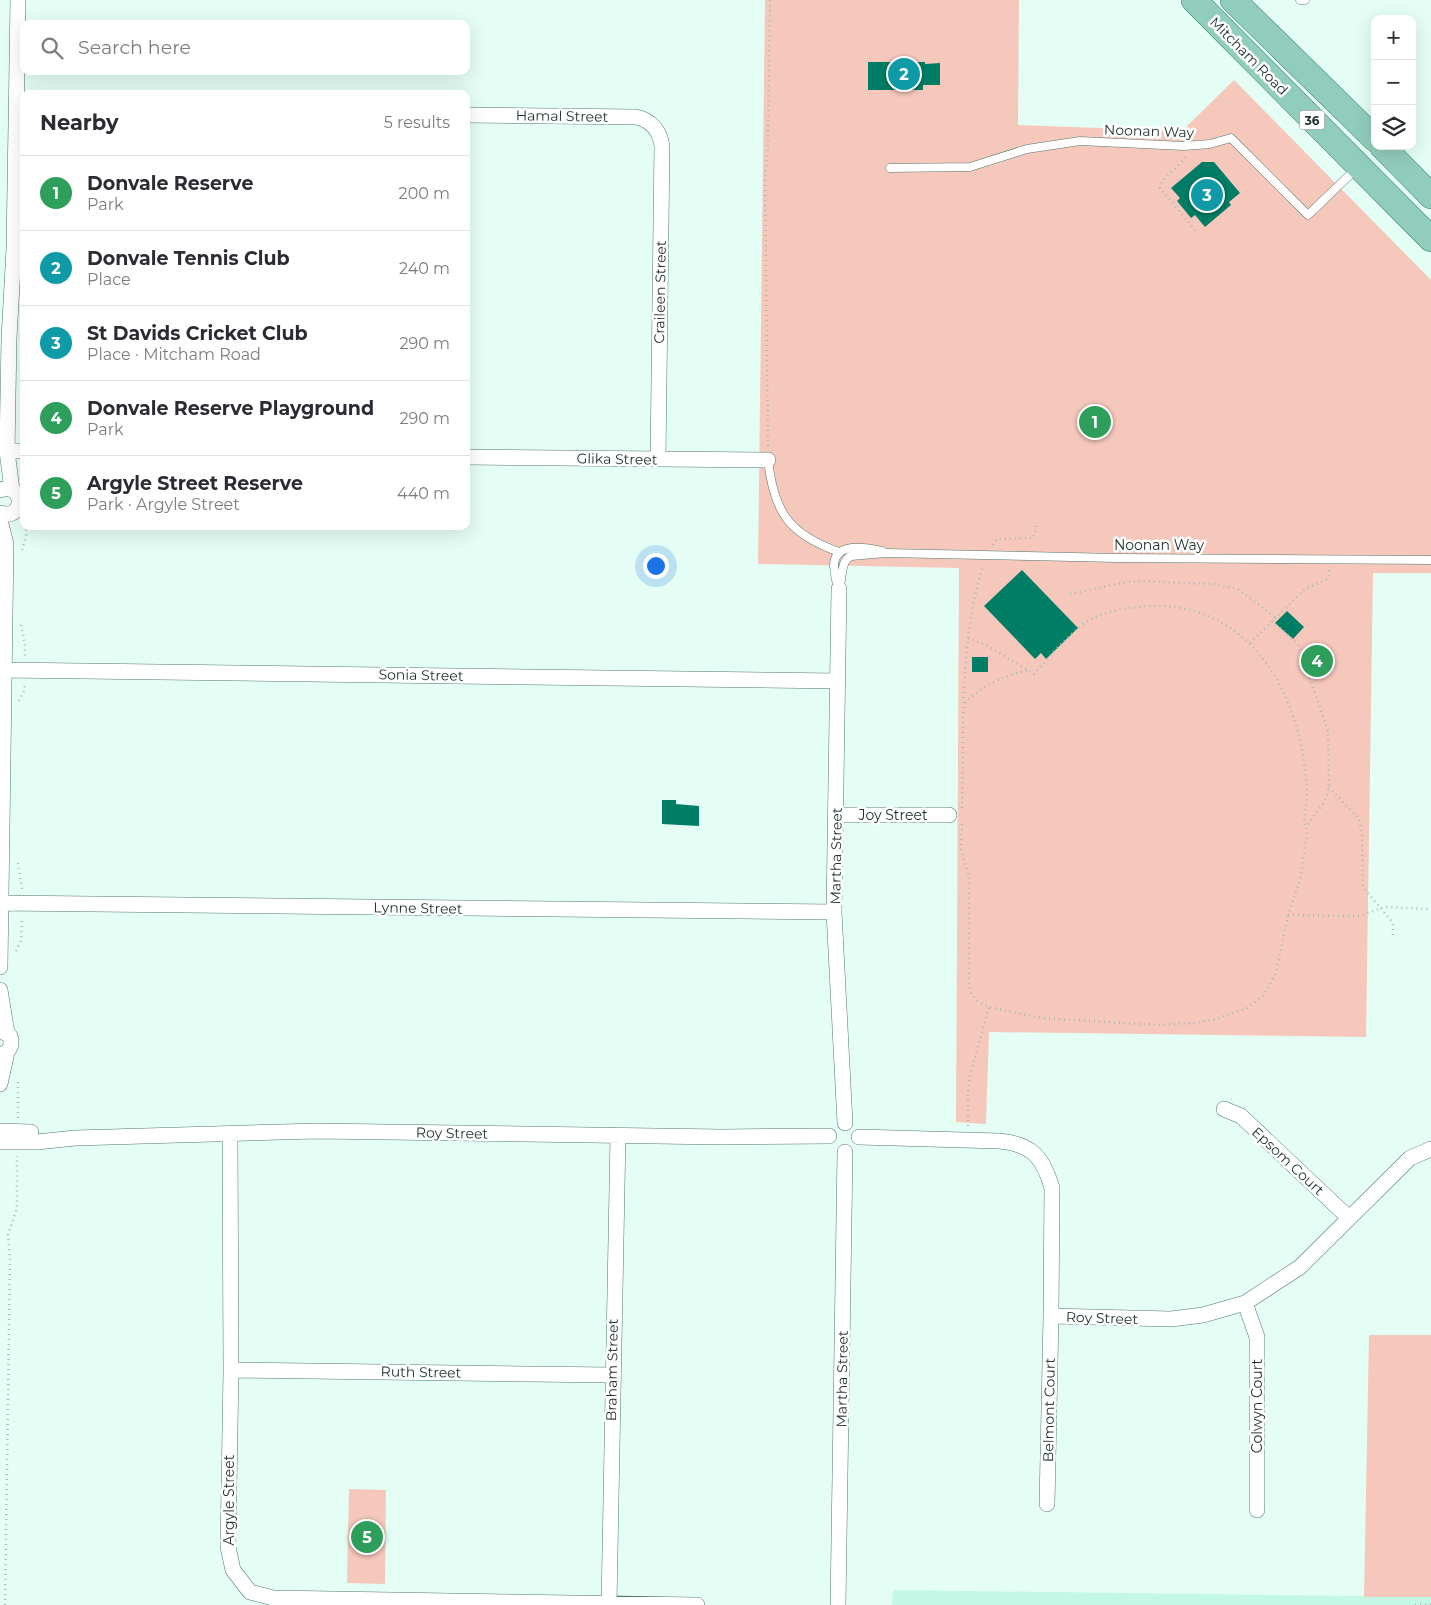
<!DOCTYPE html>
<meta charset="utf-8">
<style>
body{margin:0;font-family:Montserrat,sans-serif;background:#f2f2f3;color:#2b2b33}
.controls{position:absolute;right:15px;top:15px;display:grid;overflow:hidden;border-radius:10px;box-shadow:0 5px 20px #0002}
.controls button{width:45px;height:45px;display:grid;place-items:center;padding:0;border:0;border-bottom:1px solid #e1e1e2;background:#fff;color:#2b2b33;font:25px sans-serif}
.you{position:absolute;left:655px;top:565px;width:18px;height:18px;margin:-12px;border:4px solid #fff;border-radius:50%;background:#1a73e8;box-shadow:0 0 0 8px #1a73e833}
.badge{display:grid;place-items:center;width:32px;height:32px;border-radius:50%;background:#111827;color:#fff;font-size:16px;font-weight:700}
.pin{position:absolute;translate:-50% -50%;border:2px solid #fff;box-shadow:0 1px 5px #0006}
.list{margin:0;padding:0;list-style:none}
h2{display:flex;justify-content:space-between;align-items:center;height:65px;margin:0;padding:0 20px;font-size:21px}
h2 small{font-size:16px;font-weight:400;color:#7c7c81}
.list li{display:grid;grid-template-columns:32px 1fr auto;gap:15px;align-items:center;box-sizing:border-box;height:75px;padding:0 20px;border-top:1px solid #e1e1e2}
.list b{display:block;font-size:19px;white-space:nowrap}
.list p{margin:0;font-size:16px;white-space:nowrap;color:#7c7c81}
.list em{font-size:16px;font-style:normal;color:#7c7c81}
.icon{flex:none;width:28px;height:28px;fill:none;stroke:currentColor;stroke-width:2;stroke-linecap:round;stroke-linejoin:round}
.map{position:relative;flex:none;width:1431px;height:1605px;overflow:hidden}
.search{position:absolute;background:#fff;box-shadow:0 5px 20px #0002;left:20px;top:20px;width:450px;height:55px;display:flex;align-items:center;gap:12px;box-sizing:border-box;padding:0 18px;border-radius:10px;color:#7c7c81;font-size:19px}
.panel{position:absolute;background:#fff;box-shadow:0 5px 20px #0002;left:20px;top:90px;width:450px;height:440px;border-radius:10px}
.map>svg:first-child{display:block}
</style>
<div class="map">
<svg width="1431" height="1605" viewBox="0 0 1431 1605">
<rect width="100%" height="100%" fill="#e5fef5"/>
<!-- built -->
<path fill="#c3f8e6" d="M893 1590 1431 1597V1605H892Z"/>
<!-- park -->
<path fill="#f6c8bc" d="M765 0H1019L1018 125 1182 131 1234 80 1431 280V573H1373L1366 1037 989 1032 986 1124 956 1122 959 568 758 564Z
M1369 1335H1431V1597H1364Z
M349 1489 386 1490 385 1584 347 1583Z"/>
<!-- building -->
<path fill="#007e65" d="M868 62H925V64L940 63V85H923V90H868Z
M1202 162H1214L1240 193 1229 202 1231 205 1205 227 1195 215 1191 218 1177 201 1180 198 1171 188Z
M1022 570 1078 628 1046 659 1041 653 1035 659 984 606Z
M1287 611 1304 627 1293 639 1275 623Z
M972 657H988V672H972Z
M662 800H676V804L699 806V826L662 824Z"/>
<g fill="none" stroke-linecap="round" stroke-linejoin="round">
<!-- lane casing -->
<g stroke="#50786b" stroke-width="9">
<path id="lane" d="M1300 0H1305
M890 168 970 167 1027 149 1080 141 1184 146 1210 144 1231 138 1308 215 1357 168
M768 460C774 513 789 534 839 552
M839 589C843 578 840 561 851 556L886 553 1117 558 1431 560
M839 589C835 581 835 574 834 566 834 542 865 547 882 551"/>
</g>
<!-- street casing -->
<g stroke="#50786b" stroke-width="16">
<path id="street" d="M466 115 636 117C651 120 660 131 662 146L658 459
M7 451H24
M466 457 768 460
M0 490C25 481 26 521 0 513
M12 490 7 451 9 339 14 249 18 0
M0 520 6 544 0 967
M839 589 834 912 845 1123
M5 670 838 681
M837 815H949
M1 903 834 912
M0 990 7 1033
M0 1030 10 1036C13 1045 10 1052 0 1055
M0 1084 7 1052
M1224 1109 1241 1116 1349 1218
M0 1131 31 1132
M230 1134 231 1370 228 1547 233 1570 250 1592 273 1598 697 1605
M859 1137 999 1141C1032 1144 1043 1157 1052 1188L1051 1316 1171 1319 1203 1315 1245 1303 1300 1267 1410 1158 1431 1149
M0 1142H37L75 1138 317 1131 721 1137 829 1136
M1245 1303 1257 1337V1510
M231 1370 612 1375
M1047 1504 1051 1316
M609 1604 618 1135
M838 1605 845 1152"/>
</g>
<!-- primary casing -->
<g stroke="#39806c" stroke-width="26">
<path id="primary" d="M1194 0 1431 239
M1233 0 1375 139
M1382 146 1431 196"/>
</g>
<!-- path -->
<path stroke="#a6bcb4" stroke-width="2.5" stroke-dasharray="1 4" stroke-linecap="butt" d="M1185 157 1184 160 1162 181 1160 188 1198 234
M768 446 765 181 768 144 770 0
M993 545 997 539 1033 538 1038 522
M22 550 26 536V526
M1070 594 1127 582 1140 581 1212 584 1238 589 1276 618
M21 625 25 644V657
M968 638 986 645 1034 674C1049 657 1064 639 1082 625 1102 610 1133 606 1158 606 1243 607 1290 679 1303 755 1305 769 1307 783 1307 797 1306 806 1305 815 1304 823L1306 827
M1250 643 1305 589 1326 580 1329 577V570
M19 701 24 691 25 685
M965 703C984 684 1003 676 1029 670
M1329 787 1359 819 1362 835 1363 887 1393 923V936
M962 808C964 728 959 643 983 566
M962 824 961 849 969 877V985L971 993 977 1001 989 1007 1041 1018 1157 1025 1194 1023 1216 1019 1247 1008 1264 995 1276 973 1288 915 1300 880 1307 836 1306 827 1325 801 1329 787 1328 731 1298 644 1272 621
M18 863 22 889
M1288 915 1360 916 1384 907 1431 909
M16 951 21 940 22 917
M18 1118V1078
M968 1126V1093L970 1075 989 1007
M5 1605 10 1259 8 1235 17 1208V1156
M1415 1605 1431 1604"/>
<!-- lane -->
<use href="#lane" stroke="#fff" stroke-width="8"/>
<!-- street -->
<use href="#street" stroke="#fff" stroke-width="15"/>
<!-- primary -->
<use href="#primary" stroke="#91cdbc" stroke-width="25"/>
</g>
<g text-anchor="middle" dominant-baseline="central" stroke-width="5" stroke-linejoin="round" paint-order="stroke">
<!-- shield labels -->
<rect fill="#fff" stroke="#626d69" stroke-width="1" x="1299.5" y="110.5" width="25" height="19" rx="4"/>
<g font-size="12" font-weight="bold" fill="#1e2f29">
<text x="1312" y="120">36</text>
</g>
<!-- street labels -->
<g font-size="14" fill="#1e2f29" stroke="#fff">
<text transform="translate(1249 56) rotate(45)">Mitcham Road</text>
<text transform="translate(562 116) rotate(1)">Hamal Street</text>
<text transform="translate(1149 131) rotate(2)">Noonan Way</text>
<text transform="translate(660 292) rotate(-89)">Craileen Street</text>
<text transform="translate(617 459) rotate(1)">Glika Street</text>
<text x="1159" y="545">Noonan Way</text>
<text transform="translate(421 675) rotate(1)">Sonia Street</text>
<text x="893" y="815">Joy Street</text>
<text transform="translate(836 856) rotate(-89)">Martha Street</text>
<text transform="translate(418 908) rotate(1)">Lynne Street</text>
<text transform="translate(452 1133) rotate(1)">Roy Street</text>
<text transform="translate(1288 1161) rotate(43)">Epsom Court</text>
<text transform="translate(1102 1318) rotate(2)">Roy Street</text>
<text transform="translate(612 1370) rotate(-89)">Braham Street</text>
<text transform="translate(421 1372) rotate(1)">Ruth Street</text>
<text transform="translate(842 1379) rotate(-89)">Martha Street</text>
<text transform="translate(1257 1406) rotate(-90)">Colwyn Court</text>
<text transform="translate(1049 1410) rotate(-89)">Belmont Court</text>
<text transform="translate(229 1500) rotate(-90)">Argyle Street</text>
</g>
</g>
</svg>
<div class="controls">
<button>+</button>
<button>−</button>
<button><svg class="icon" aria-label="layers" viewBox="0 0 24 24"><path d="M12 4l9 5-9 5-9-5zM3 14l9 5 9-5"/></svg></button>
</div>
<div class="you"></div>
<div class="pin badge" style="left:1095px;top:422px;background:#2e9e5b">1</div>
<div class="pin badge" style="left:904px;top:74px;background:#0f9aa8">2</div>
<div class="pin badge" style="left:1207px;top:195px;background:#0f9aa8">3</div>
<div class="pin badge" style="left:1317px;top:661px;background:#2e9e5b">4</div>
<div class="pin badge" style="left:367px;top:1537px;background:#2e9e5b">5</div>
<div class="search"><svg class="icon" aria-label="search" viewBox="0 0 24 24"><circle cx="10" cy="10" r="6"/><path d="M15 15l6 6"/></svg>Search here</div>
<section class="panel">
<h2>Nearby<small>5 results</small></h2>
<ul class="list">
<li><span class="badge" style="background:#2e9e5b">1</span><div><b>Donvale Reserve</b><p>Park</p></div><em>200 m</em></li>
<li><span class="badge" style="background:#0f9aa8">2</span><div><b>Donvale Tennis Club</b><p>Place</p></div><em>240 m</em></li>
<li><span class="badge" style="background:#0f9aa8">3</span><div><b>St Davids Cricket Club</b><p>Place · Mitcham Road</p></div><em>290 m</em></li>
<li><span class="badge" style="background:#2e9e5b">4</span><div><b>Donvale Reserve Playground</b><p>Park</p></div><em>290 m</em></li>
<li><span class="badge" style="background:#2e9e5b">5</span><div><b>Argyle Street Reserve</b><p>Park · Argyle Street</p></div><em>440 m</em></li>
</ul>
</section>
</div>
